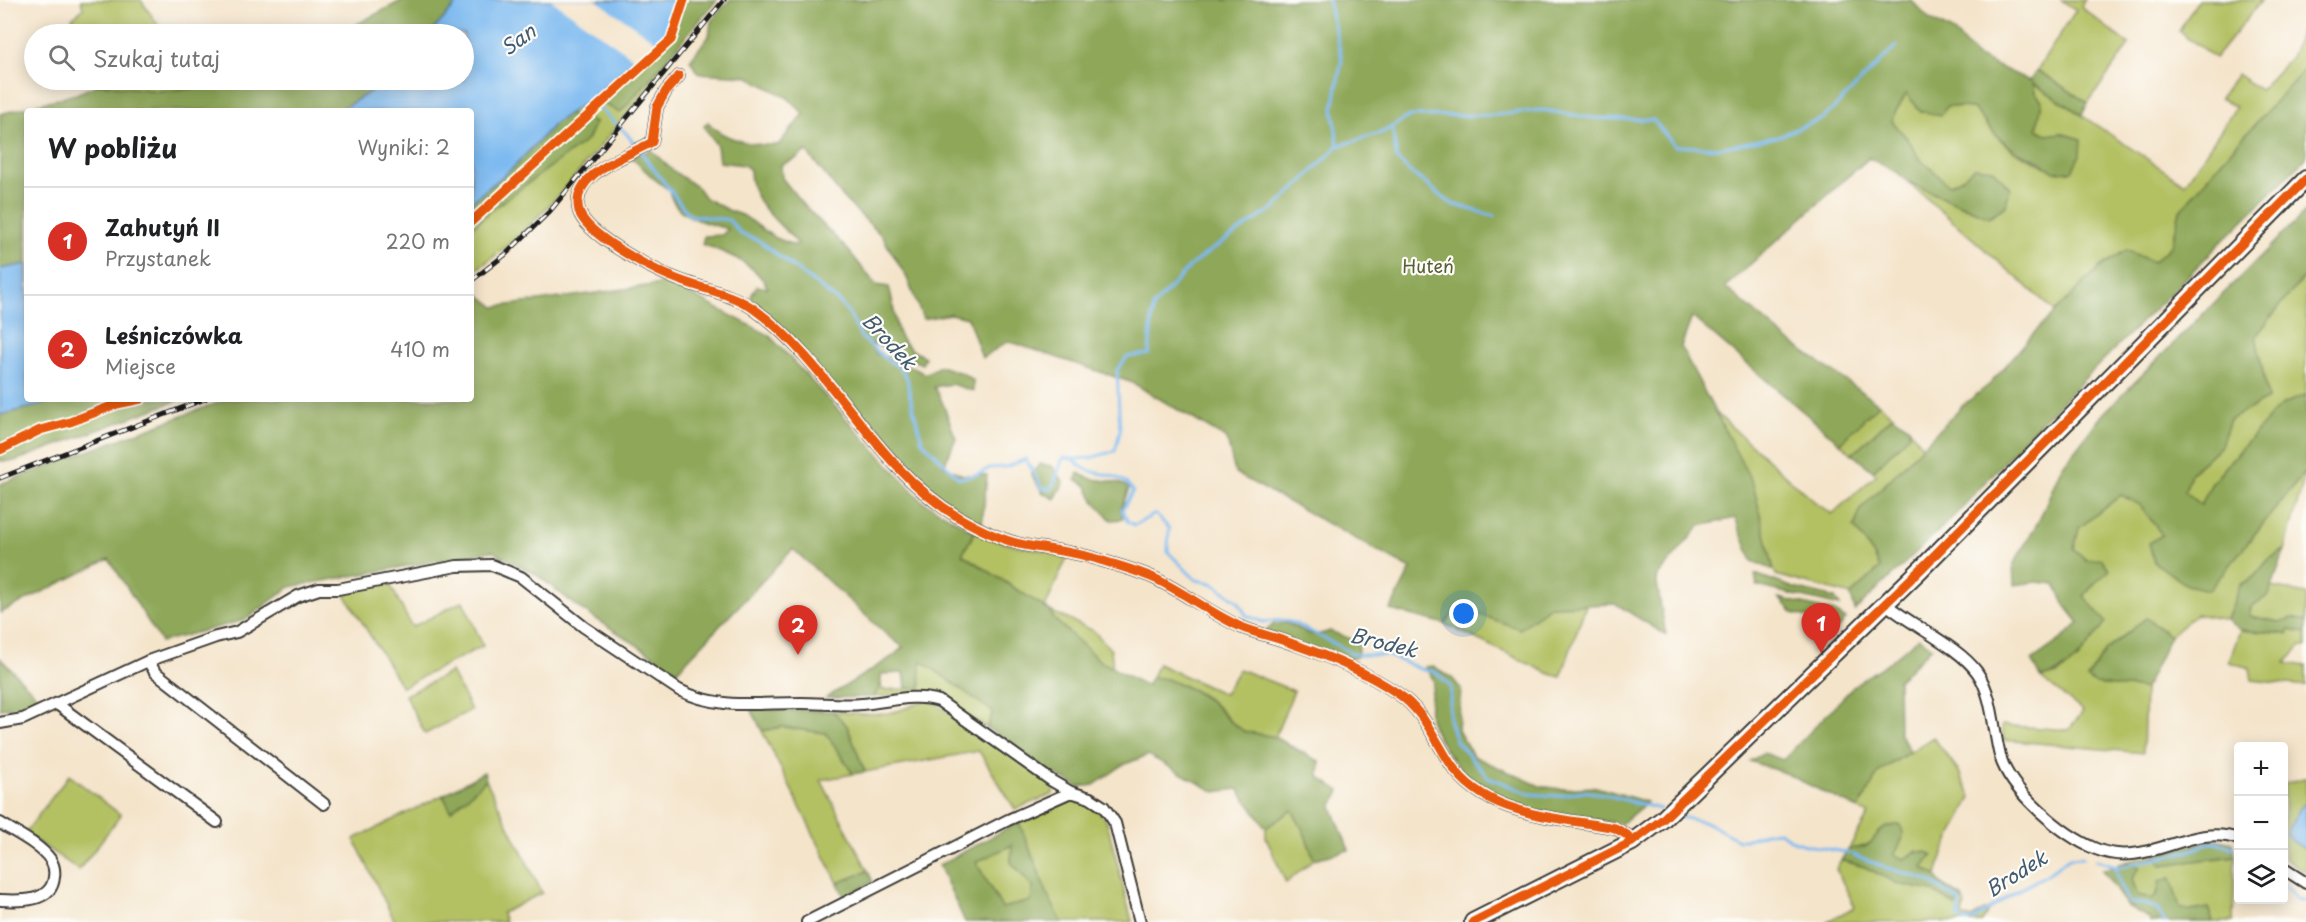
<!DOCTYPE html>
<html lang="pl">
<meta charset="utf-8">
<style>
body{margin:0;font-family:"Playpen Sans",sans-serif;background:#f2f2f2;color:#202124}
.controls{position:absolute;right:18px;bottom:18px;display:grid;overflow:hidden;border-radius:6px;box-shadow:0 3px 15px #0003}
.controls button{width:54px;height:54px;display:grid;place-items:center;padding:0;border:0;border-bottom:2px solid #e0e0e0;background:#fff;color:#202124;font:30px sans-serif}
.you{position:absolute;left:1464px;top:614px;width:21px;height:21px;margin:-15px;border:4px solid #fff;border-radius:50%;background:#1a73e8;box-shadow:0 0 0 9px #1a73e833}
.badge{display:grid;place-items:center;width:39px;height:39px;border-radius:50%;background:#d93025;color:#fff;font-size:20px;font-weight:700}
.pin{position:absolute;translate:-50% -50px;filter:drop-shadow(0 2px 3px #0008)}
.pin::after{content:'';position:absolute;top:32px;width:21px;height:18px;background:inherit;clip-path:polygon(0 0,100% 0,50% 100%)}
.list{margin:0;padding:0;list-style:none}
h2{display:flex;justify-content:space-between;align-items:center;height:78px;margin:0;padding:0 24px;font-size:26px}
h2 small{font-size:20px;font-weight:400;color:#757577}
.list li{display:grid;grid-template-columns:39px 1fr auto;gap:18px;align-items:center;box-sizing:border-box;height:108px;padding:0 24px;border-top:2px solid #e0e0e0}
.list b{display:block;font-size:22px;white-space:nowrap}
.list p{margin:0;font-size:20px;white-space:nowrap;color:#757577}
.list em{font-size:20px;font-style:normal;color:#757577}
.icon{flex:none;width:33px;height:33px;fill:none;stroke:currentColor;stroke-width:2;stroke-linecap:round;stroke-linejoin:round}
.map{position:relative;flex:none;width:2306px;height:922px;overflow:hidden}
.search{position:absolute;background:#fff;box-shadow:0 3px 15px #0003;left:24px;top:24px;width:450px;height:66px;display:flex;align-items:center;gap:15px;box-sizing:border-box;padding:0 21px;border-radius:33px;color:#757577;font-size:22px}
.panel{position:absolute;background:#fff;box-shadow:0 3px 15px #0003;left:24px;top:108px;width:450px;height:294px;border-radius:6px}
.map>svg:first-child{display:block}
</style>
<div class="map">
<svg width="2306" height="922" viewBox="0 0 2306 922">
<rect width="100%" height="100%" fill="#fdfcf7"/>
<filter id="ink" filterUnits="userSpaceOnUse"><feTurbulence type="fractalNoise" baseFrequency=".0167" numOctaves="2"/><feDisplacementMap in="SourceGraphic" scale="12" xChannelSelector="R" yChannelSelector="G"/><feConvolveMatrix kernelMatrix="1 2 1 2 8 2 1 2 1" color-interpolation-filters="sRGB"/></filter>
<filter id="wash" filterUnits="userSpaceOnUse"><feTurbulence type="fractalNoise" baseFrequency=".008" numOctaves="4" result="noise"/><feDisplacementMap in="SourceGraphic" scale="24" xChannelSelector="R" yChannelSelector="G"/><feGaussianBlur stdDeviation="1.35" result="paint"/><feColorMatrix in="noise" values="0 0 0 0 0 0 0 0 0 0 0 0 0 0 0 0 0 1.4 0 .05"/><feComposite in="paint" operator="in"/></filter>
<g filter="url(#wash)">
<rect width="100%" height="100%" fill="#f4e4ca"/>
<!-- green -->
<path fill="#b3c163" stroke="#686e40" stroke-width="1.5" d="M81 0H141L164 34H84L72 18 83 9Z
M2061 0H2084L2081 7 2129 45 2088 103 2037 70 2076 10Z
M2198 0H2262L2215 58 2179 31Z
M2306 19V68L2217 166 2180 211 2172 245 2153 262 2126 250 2100 267 2056 312 1908 182 1974 211 2005 206 2010 188 1993 169 1964 177 1949 185 1918 157 1910 142 1891 120 1906 93 1921 111 1940 115 1947 106 1973 108C1986 124 1999 142 2016 152 2029 159 2042 163 2054 172L2061 133 2048 135 2037 129 2039 115 2033 83 2185 184 2236 107 2220 98 2237 74 2260 90 2291 57Z
M669 59C646 91 622 120 597 150 561 194 519 242 471 273V228L494 208 587 140 595 122 568 114 593 97 620 113 658 69Z
M95 80H192L198 88 158 91 99 84Z
M2306 274V395L2283 404 2270 416 2212 483 2201 505 2185 491 2191 473 2221 445 2230 419 2268 399 2256 336Z
M1879 404 1893 416 1852 454 1840 443Z
M1715 412 1816 503 1832 514 1876 475 1873 471 1909 435V428L1923 447 1861 509 1854 527 1873 554 1880 568 1851 595 1776 575Z
M2306 471 2285 550 2269 559 2254 577 2240 585 2227 620 2196 614 2170 636 2146 618 2087 678 2095 684 2145 689 2143 753 2003 740 2002 725 2069 730 2083 711 2041 678 2058 674 2079 658 2084 596 2094 584 2086 560 2074 549 2079 528 2121 495 2140 504 2163 535 2155 562 2187 585 2209 590Z
M975 532 1004 543 1068 555 1045 608 962 554Z
M389 582 412 627 463 601 483 646 402 687 344 593Z
M2272 587 2306 594V621L2292 618 2280 622 2249 616 2251 607 2269 595Z
M1586 605 1561 677 1550 674 1445 624 1458 606 1520 629 1550 606Z
M1050 611 1094 631 1111 650 1113 668 1101 662 1054 619Z
M2240 630 2287 634 2289 630 2306 633V647L2301 646 2285 663 2306 666V686L2252 680 2250 668 2229 662Z
M922 661 993 712 987 728 930 692 874 697 881 684 882 690 921 688 920 670Z
M1158 664 1224 694 1239 669 1294 691 1275 737C1265 735 1252 735 1243 731 1230 724 1223 711 1212 702 1195 689 1173 680 1152 677Z
M451 672 471 710 425 734 405 695Z
M922 701 933 702 1048 782 1054 790 1052 795 1015 809 979 751 865 772 847 726 833 711C869 715 888 719 922 701Z
M781 727 826 733 853 774 821 780 868 871 838 883 762 731Z
M1933 737 1958 770 1971 797 1943 853 1937 876 1922 868 1917 851 1904 859 1893 855 1883 829C1873 842 1866 849 1849 848L1869 814 1858 809 1879 772Z
M69 775 121 815 79 870 25 833Z
M2304 778H2306V872L2284 858V784Z
M486 780 542 893 502 913 505 922H395L354 839 443 795 451 811Z
M1070 799C1089 803 1096 806 1107 822L1132 922H1062L1049 898 1019 822Z
M1292 810 1304 832 1314 859 1286 883 1266 837V828Z
M1012 845 1011 862 1033 887 1031 902 1002 908 976 862Z
M2155 855 2161 865 2235 856 2233 922H2213L2208 908 2191 911 2180 909 2171 879 2160 881 2157 895 2151 899 2137 896 2132 879 2140 867 2126 862Z
M1841 860 1865 867 1898 884 1933 891 1956 906 1963 898 1965 905 1962 914 1963 917 1971 918 1990 908 1982 922H1826L1855 907 1836 869Z"/>
<!-- forest -->
<path fill="#8ea759" stroke="#55623a" stroke-width="1.5" fill-rule="evenodd" d="M403 0H460L430 34H343L351 27Z
M675 0H717L620 113 593 97 655 42 671 40Z
M729 0H1911L1929 19 1954 32 1976 56 2030 81 2037 70 2088 103 2082 115 2033 83 2035 93 2042 101 2037 129 2048 135 2061 133 2081 139 2080 155 2072 171 2054 172 2041 162 2016 151 1996 135 1973 108 1947 106 1940 116 1921 111 1906 94 1891 120 1910 142 1918 157 1949 185 1964 177 1975 167 1993 169 2010 188 2006 206 1989 217 1908 182 1898 173 1869 158 1725 287 1789 341 1879 404 1840 443 1692 317 1681 347 1753 484 1774 570 1752 561 1735 518 1700 526 1656 578 1666 635 1616 604 1550 606 1520 629 1458 607 1445 624 1390 610 1411 569 1235 473 1227 439 1133 383 1008 341 982 358 968 318 950 314 923 319 907 278 882 236 845 200 806 151 797 158 781 165 782 178 801 202 849 251 876 285 889 287C899 319 888 341 925 357L922 364 872 343 876 354 898 360 925 374 940 366 962 373 973 380V391L951 384 934 387C945 402 948 421 956 438L944 466 963 475H987L982 525 943 504 913 478 753 304 751 296 757 286 768 288C756 263 725 253 702 244L704 236 722 235 728 229C703 222 675 218 669 190L653 178 631 157 651 150 672 170 698 188 705 198 730 211 744 216 774 237 793 245 798 244C779 221 749 203 750 170L744 165 719 162 717 146 704 126 708 122C722 140 755 146 778 145L804 114 788 98 747 76 698 73 690 60 709 36 711 21Z
M2306 68V158L2037 426 1957 513 1855 611 1851 595 1880 568 1873 554 1854 527 1861 509 1962 406 1990 384 2032 335 2100 267 2126 250 2153 262 2172 245 2180 211 2217 166Z
M277 80H390L338 111H27V264L0 269V114L76 94 99 84 158 91 272 82Z
M568 114 595 122 587 140 494 208 471 228V202L514 167 555 123Z
M2306 211V274L2256 336 2268 399 2230 419 2221 445 2191 473 2185 491 2201 505 2212 483 2270 416 2283 404 2306 395V471L2209 590 2187 585 2154 562 2149 543 2162 535 2140 505 2121 495 2079 528 2074 549 2086 560 2102 559 2110 570 2094 584 2084 596 2106 622C2086 648 2074 671 2041 678L2032 660 2063 638 2079 623 2065 605 2055 584 2036 582 2014 585 2013 565 2040 518 2061 468 2103 414Z
M668 283 769 335 922 501 975 532 962 554 1050 611 1054 619 1101 662 1147 686 1152 677 1167 679 1193 690 1213 703 1227 719 1244 731 1275 737 1320 762 1319 777 1340 791 1332 807 1349 850 1314 859 1304 832 1292 810 1266 828 1238 789 1215 792 1148 755 1123 765 1094 785 1079 787 1047 770 987 728 993 712 922 661 920 670 921 689 906 688 904 673 881 674V684L874 697 826 698 892 657 903 647 888 636 793 549 677 671 579 608 537 575 492 551 290 587 245 620 161 642 109 559 0 613V484L227 399H471V291L473 290 495 307Z
M65 399H181L15 461H0V415Z
M1893 416 1909 428V435L1873 471 1852 454Z
M1040 464 1052 466 1064 482 1055 499 1043 493 1031 474Z
M1078 473C1095 484 1114 477 1129 488L1121 509 1123 519 1111 520 1095 502 1086 485 1076 480Z
M2285 550 2269 595 2251 607 2249 616 2279 622 2292 618 2306 621V633L2289 630 2287 634 2240 630 2227 620 2240 585 2254 577 2269 559Z
M1755 574 1794 588 1835 598 1840 606 1757 586Z
M1779 598 1835 612 1846 619 1840 627 1793 613Z
M2146 618 2170 636 2145 689 2095 684 2087 678 2106 650Z
M1286 623C1306 629 1307 640 1330 631L1359 642 1357 657 1343 661 1264 632 1274 624Z
M1919 638 1932 647 1898 680 1899 733 1910 751 1879 772 1858 809 1787 774 1750 761 1764 753 1783 760 1857 683 1889 662Z
M0 658 42 701 0 709Z
M1433 666 1453 679 1461 689 1458 730 1473 756 1540 786 1560 789 1596 787 1647 802 1621 824C1580 816 1534 815 1495 799 1473 790 1434 740 1430 717 1428 706 1432 692 1434 681L1425 667Z
M751 709 833 711 847 726 865 772 853 774 826 733 781 727 762 731Z
M484 772 486 780 451 811 443 795Z
M1019 822 1049 898 1062 922H965L939 865ZM1012 845 1011 862 1033 887 1031 901 1002 908 976 862Z
M1899 824C1908 836 1900 844 1894 855L1904 859C1915 853 1921 848 1933 855L1923 868 1937 876 1941 884 1963 898 1956 906 1933 891 1898 884 1865 867 1841 860 1849 848C1877 850 1868 837 1885 828 1889 826 1895 825 1899 824Z
M2215 839 2233 843 2235 856 2161 865 2155 855Z
M2126 862 2140 867 2132 879 2138 896 2151 899 2157 895 2160 881 2171 878 2180 908 2191 911 2208 908 2213 922H2150L2149 918 2127 906 2102 870Z
M868 871 873 882 844 896 838 883Z"/>
<!-- water -->
<path fill="#7dbaf0" stroke="#4c6b86" stroke-width="1.5" d="M460 0H675L671 40 654 42 593 97 555 123 514 167 471 202V111H338L390 80H464V34H430Z
M27 264V399H65L0 415V269Z
M2306 803V850L2292 841 2286 833 2301 807Z"/>
<!-- pier -->
<path fill="#f4e4ca" d="M551 0H596L661 45H656L638 61Z"/>
<g fill="none" stroke-linecap="round" stroke-linejoin="round">
<!-- stream -->
<path stroke="#7dbaf0" stroke-width="3" d="M1328 0 1342 59 1333 109 1338 145
M587 97 626 133 689 215 729 220 741 234 758 240 838 301 850 315 861 337 886 359 899 367 907 378 910 396 922 441 959 478 979 474 990 468 1006 467 1026 459 1041 487 1050 490C1057 480 1058 469 1063 458L1074 459C1089 481 1117 466 1133 491L1122 510 1128 522 1135 525 1155 514 1169 528 1168 552 1196 580 1212 583 1238 601 1246 615 1263 622 1283 620 1294 623 1356 655H1387L1423 670 1436 672 1451 687 1449 719 1456 741 1488 777 1530 794 1557 796 1582 791 1603 794 1660 809
M1392 127 1397 159 1409 171 1452 204 1494 216
M1074 459 1090 458 1115 451 1120 431 1117 370 1127 357 1149 354 1153 307 1191 265 1224 241 1277 206 1338 146 1383 132 1410 116 1494 115 1542 110 1593 118 1653 120 1675 146 1719 148 1776 137 1824 118 1896 46
M1680 817 1708 823 1738 840H1745L1765 833 1780 832 1793 841 1806 845 1849 853
M1854 855 1887 868 1928 880 1961 902 1958 917 1967 922 1976 918 2019 890 2048 874 2069 858 2083 857
M2096 860 2120 867 2189 851 2213 842 2235 848
M2115 866 2122 890 2130 903 2144 904 2156 908 2165 922
M2284 884 2299 901H2306"/>
</g>
</g>
<g filter="url(#ink)">
<g fill="none" stroke-linecap="round" stroke-linejoin="round">
<!-- street casing -->
<g stroke="#3c3a36" stroke-width="14">
<path id="street" d="M679 76 666 91 657 107 652 142C629 156 569 173 579 211 586 235 650 268 672 277 699 289 730 292 754 309 834 367 873 466 958 517 977 528 999 539 1020 544 1047 550 1074 551 1100 560 1119 566 1140 571 1158 580 1186 594 1212 614 1241 627 1258 634 1276 637 1293 644 1328 656 1366 672 1397 693 1423 710 1434 738 1450 763 1485 817 1558 817 1615 828L1627 835 1632 842
M1886 604C1912 626 1958 646 1977 672 1993 695 1993 729 2000 756 2010 791 2063 836 2096 849 2148 870 2189 822 2238 839
M148 661 155 672 324 804
M57 704 217 822
M0 723 23 719 148 661 216 637 237 632 298 596 319 589H338L457 566 492 565 521 577 584 627 679 690C719 710 758 703 801 703 821 703 842 706 862 704 887 702 915 693 939 701L1052 781 1071 792 1090 798 1104 807 1115 823 1140 922
M0 823C16 833 39 844 50 859 54 865 55 871 54 877 52 903 19 901 0 900
M2284 869 2306 883
M807 922 1008 820 1071 792"/>
</g>
<!-- primary casing -->
<g stroke="#3c3a36" stroke-width="20">
<path id="primary" d="M1473 922 1632 842 1663 819 1921 569 2306 179"/>
</g>
<!-- street -->
<use href="#street" stroke="#fff" stroke-width="10"/>
<!-- primary -->
<use href="#primary" stroke="#fff" stroke-width="16"/>
<!-- rail casing -->
<g stroke="#1c1c1c" stroke-width="5">
<path id="rail" d="M471 281 506 254 550 211 724 0
M0 478 205 399"/>
</g>
<!-- rail -->
<use href="#rail" stroke="#fdfcf7" stroke-width="3" stroke-dasharray="9" stroke-linecap="butt"/>
<!-- cycleway casing -->
<g stroke="#fdfcf7" stroke-width="13">
<path id="cycleway" d="M679 76 666 91 657 107 652 142C629 156 569 173 579 211 586 235 650 268 672 277 699 289 730 292 754 309 834 367 873 466 958 517 977 528 999 539 1020 544 1047 550 1074 551 1100 560 1119 566 1140 571 1158 580 1186 594 1212 614 1241 627 1258 634 1276 637 1293 644 1328 656 1366 672 1397 693 1423 710 1434 738 1450 763 1485 817 1558 817 1615 828L1627 835 1632 842
M471 222 671 40 684 0
M0 450 40 430 70 422 117 404 141 399
M1473 922 1632 842 1663 819 1921 569 2306 179"/>
</g>
<!-- cycleway -->
<use href="#cycleway" stroke="#e8590c" stroke-width="9"/>
</g>
</g>
<g text-anchor="middle" dominant-baseline="central" stroke-width="4.5" stroke-linejoin="round" paint-order="stroke">
<!-- park labels -->
<g font-size="18" fill="#585e38" stroke="#fdfcf7">
<text x="1428" y="265">Huteń</text>
</g>
<!-- water labels -->
<g font-size="20" font-style="italic" fill="#435b71" stroke="#fdfcf7">
<text transform="translate(518 39) rotate(-36)">San</text>
<text transform="translate(890 341) rotate(47)">Brodek</text>
<text transform="translate(1384 642) rotate(14)">Brodek</text>
<text transform="translate(2016 873) rotate(-32)">Brodek</text>
</g>
</g>
</svg>
<div class="controls">
<button>+</button>
<button>−</button>
<button><svg class="icon" aria-label="layers" viewBox="0 0 24 24"><path d="M12 4l9 5-9 5-9-5zM3 14l9 5 9-5"/></svg></button>
</div>
<div class="you"></div>
<div class="pin badge" style="left:1821px;top:653px">1</div>
<div class="pin badge" style="left:798px;top:655px">2</div>
<div class="search"><svg class="icon" aria-label="search" viewBox="0 0 24 24"><circle cx="10" cy="10" r="6"/><path d="M15 15l6 6"/></svg>Szukaj tutaj</div>
<section class="panel">
<h2>W pobliżu<small>Wyniki: 2</small></h2>
<ul class="list">
<li><span class="badge">1</span><div><b>Zahutyń II</b><p>Przystanek</p></div><em>220 m</em></li>
<li><span class="badge">2</span><div><b>Leśniczówka</b><p>Miejsce</p></div><em>410 m</em></li>
</ul>
</section>
</div>
